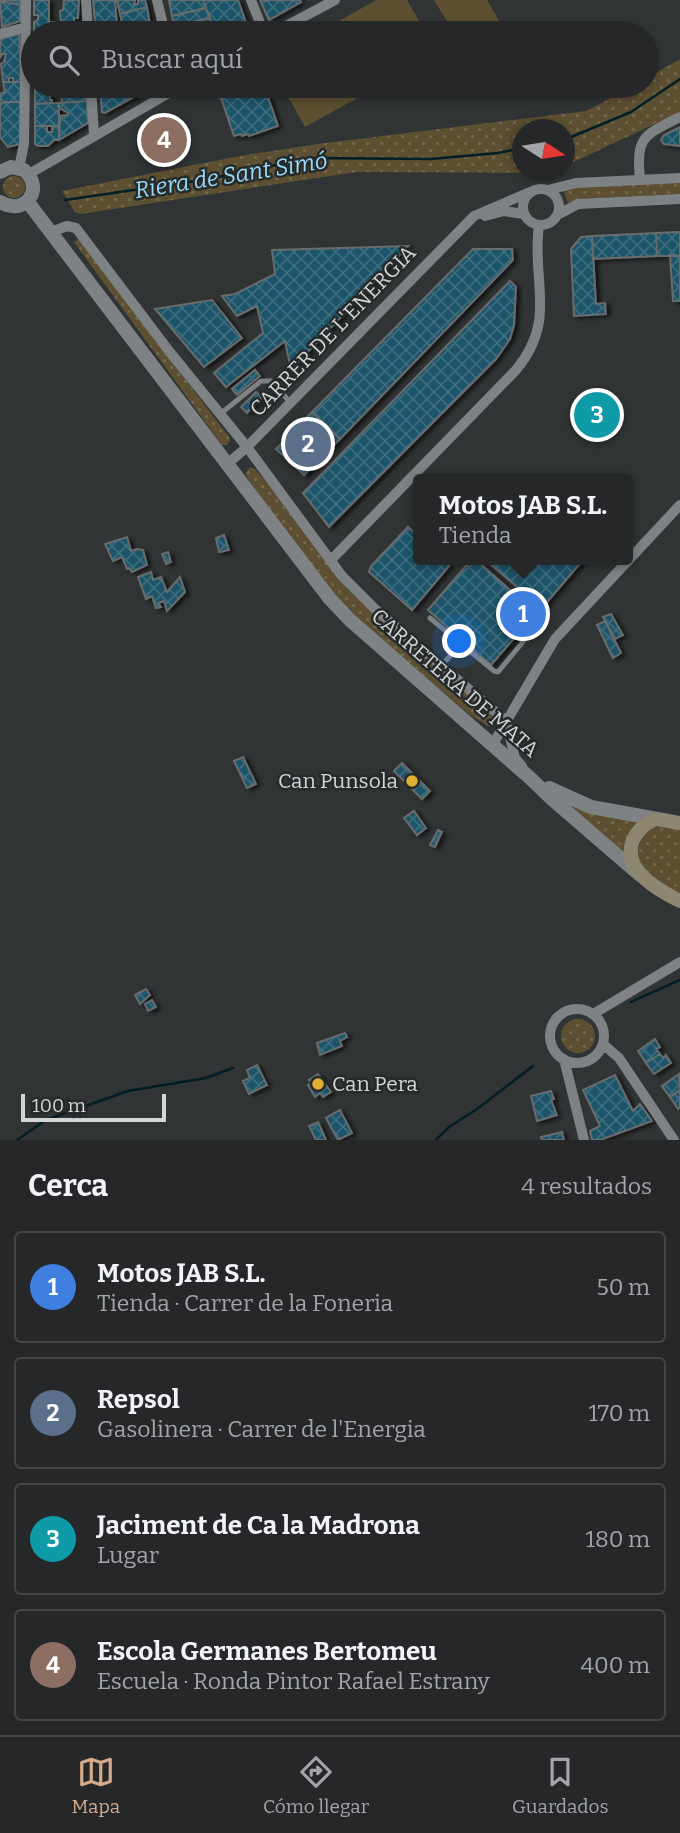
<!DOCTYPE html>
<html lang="es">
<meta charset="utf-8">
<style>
body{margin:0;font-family:Bitter,serif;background:#2d2f30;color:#f1f3f6}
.compass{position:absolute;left:512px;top:119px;width:63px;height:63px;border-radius:50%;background:#252728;box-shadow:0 4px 10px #0003;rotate:102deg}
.scale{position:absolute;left:21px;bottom:18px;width:145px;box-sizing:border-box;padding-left:7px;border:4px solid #d3d5d6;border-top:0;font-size:19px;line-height:24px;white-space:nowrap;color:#d3d5d6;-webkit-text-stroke:5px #272a2b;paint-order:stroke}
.you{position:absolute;left:460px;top:642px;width:24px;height:24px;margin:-18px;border:5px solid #fff;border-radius:50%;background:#1a73e8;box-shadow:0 0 0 10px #1a73e833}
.badge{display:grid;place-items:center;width:46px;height:46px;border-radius:50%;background:#d6ab8b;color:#fff;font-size:23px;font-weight:700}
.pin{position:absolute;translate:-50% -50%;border:4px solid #fff;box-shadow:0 2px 7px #0006}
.popup{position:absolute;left:413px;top:474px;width:220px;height:91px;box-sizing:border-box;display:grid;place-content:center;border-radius:7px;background:#252728;filter:drop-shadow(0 2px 5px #0005);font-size:23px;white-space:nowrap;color:#a3a5a8}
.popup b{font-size:26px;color:#f1f3f6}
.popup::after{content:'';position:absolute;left:50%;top:100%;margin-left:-14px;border:14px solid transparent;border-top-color:#252728}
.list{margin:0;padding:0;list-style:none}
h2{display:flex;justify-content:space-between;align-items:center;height:91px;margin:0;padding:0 28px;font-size:30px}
h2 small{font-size:23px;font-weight:400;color:#a3a5a8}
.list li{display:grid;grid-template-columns:46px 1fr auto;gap:21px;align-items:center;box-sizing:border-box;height:112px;margin:0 14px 14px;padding:0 14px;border:2px solid #424445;border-radius:7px}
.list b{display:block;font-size:26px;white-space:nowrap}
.list p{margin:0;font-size:23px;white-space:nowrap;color:#a3a5a8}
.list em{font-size:23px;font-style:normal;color:#a3a5a8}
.icon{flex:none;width:38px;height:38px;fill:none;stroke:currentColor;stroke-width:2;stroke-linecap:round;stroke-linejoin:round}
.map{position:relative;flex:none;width:680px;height:1140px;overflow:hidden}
.search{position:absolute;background:#252728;box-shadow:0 4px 10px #0003;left:21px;right:21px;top:21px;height:77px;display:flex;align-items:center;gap:18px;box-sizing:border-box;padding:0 24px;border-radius:38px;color:#a3a5a8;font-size:26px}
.sheet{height:595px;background:#252728}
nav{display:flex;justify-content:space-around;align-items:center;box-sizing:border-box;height:98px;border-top:2px solid #424445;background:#252728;font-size:19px;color:#a3a5a8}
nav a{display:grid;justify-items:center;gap:4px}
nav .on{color:#d6ab8b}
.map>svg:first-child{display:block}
</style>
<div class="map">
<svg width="680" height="1140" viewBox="0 0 680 1140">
<defs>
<pattern id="grass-dots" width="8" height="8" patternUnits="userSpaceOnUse" patternTransform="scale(1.75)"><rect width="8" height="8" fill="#5d4f31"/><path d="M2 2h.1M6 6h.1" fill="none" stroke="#73674e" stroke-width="1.8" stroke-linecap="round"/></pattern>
<pattern id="building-cross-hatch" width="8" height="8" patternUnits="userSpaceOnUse" patternTransform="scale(1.75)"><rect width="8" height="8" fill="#1d5469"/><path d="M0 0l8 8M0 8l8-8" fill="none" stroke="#3d6c7e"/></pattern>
<filter id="shadow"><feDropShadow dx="4" dy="2" stdDeviation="2" flood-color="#0009"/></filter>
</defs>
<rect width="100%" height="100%" fill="#313435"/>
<!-- grass -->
<path fill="url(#grass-dots)" d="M680 59V112L565 166 564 130H522V172H553L549 173 356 172 81 214 75 212 62 191 245 155 318 144 586 111 634 86H647V78Z
M3 187a11 11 0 1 1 22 0a11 11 0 1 1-22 0Z
M680 182V194L582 199 568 203 563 190 581 187Z
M79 239 229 437 230 441 227 445H222L74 242Z
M250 467 255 469 268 484 348 590 493 716V726L490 727 470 715C430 680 388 647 350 610 309 570 277 521 245 474Z
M565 803 640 821 624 855Z
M662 824 680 826V896L645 873 636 856C641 838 643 829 662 824Z
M561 1036a17 17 0 1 1 34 0a17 17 0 1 1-34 0Z"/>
<!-- pitch -->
<path fill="#5d4f31" d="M376 0H407L426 33H318Z
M434 0H487L500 22 482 33H454Z
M282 86H379L305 127Z"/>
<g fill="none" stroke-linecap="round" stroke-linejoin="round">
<!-- stream -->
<path stroke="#021f29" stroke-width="2.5" d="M564 140 631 112 680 79
M65 200 209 179 309 158 431 159 498 153 522 148
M631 1002 680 980
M17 1140 46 1120 128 1091 206 1078 233 1068
M436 1140 449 1127 477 1109 533 1066"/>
</g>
<!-- building -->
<path fill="url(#building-cross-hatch)" stroke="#686c6d" stroke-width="2" filter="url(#shadow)" d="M0 0H20V5L0 1Z
M34 0H49V22H55L56 30 50 31 48 33H34V22L38 20V15H34Z
M64 0H79L78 18H74V24H70V33H62L60 11 63 10Z
M93 0H115L117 25 123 24 124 31 96 33Z
M117 0H135L134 5 138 4V0H145L147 7 120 14Z
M169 0H203L206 8 172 16Z
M203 0H238L249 31 246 33H215Z
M260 0H300L301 2 269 20Z
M0 1 20 5V21L2 27Z
M147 7 150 25 124 31 120 14Z
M206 8 210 18 174 26 172 16Z
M210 18 215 33H176L174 26Z
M150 25 152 33H121L124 31Z
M19 34 21 82H13V78H9V82H3L1 64 4 62 6 54H2L0 58V39Z
M3 82H21V102H4L0 105V94L5 92Z
M35 86H52H50L52 95H50V100H52V103L35 104Z
M61 86H86L87 101 62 103Z
M100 86H115V89L100 90Z
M114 86H152V87L105 113 102 112 100 90 115 89Z
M217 86H264L278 126 249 136 248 134 242 136 241 134 234 136Z
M87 101 88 123 59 140 60 116 68 115V113L58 107 59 103Z
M4 102H21V144L8 147 0 137V105Z
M59 103V126H35V104Z
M35 126H47V132H52V126H59V140H54L48 146H38L35 144Z
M680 127V146L664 144 661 140 664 135Z
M680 232V256H657L656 233Z
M656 233 657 256 593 259 592 236Z
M592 236 596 304 605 303 606 314 574 316 571 249 581 237Z
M408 246 291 370 285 341 226 387 214 373 263 333 257 306 237 316 222 296 235 294 275 274 272 250Z
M473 249H512L513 260 340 439 312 412Z
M670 255 680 256V301H673Z
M510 281 516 287 514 325 510 339 496 359 329 527 303 493Z
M212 300 242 338 204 367 155 309Z
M255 370 260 376 237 395 232 389Z
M256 392 262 397 247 413 241 407Z
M312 412 340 439 304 475 276 449Z
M408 527 418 536V560H442L449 566 412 610 369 572 371 566Z
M224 535 229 550 219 552 216 538Z
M127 537 131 551 137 549 143 550 147 565 132 572 129 568 127 569 122 557 113 561 105 544Z
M168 552 171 562 166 564 162 554Z
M471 560H476L536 613 491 665 428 610Z
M492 560H583L542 608 489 563Z
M151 572 153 580 161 577 167 592 180 577 185 592 167 611 164 601 158 603 161 607 156 608 152 596 146 599 138 577Z
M611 614 623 635 615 639 603 617Z
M605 621 621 653 613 658 597 625Z
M243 757 256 784 247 788 234 761Z
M402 763 430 791 422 799 394 771Z
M414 811 426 828 417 835 404 818Z
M438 830 442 832 435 847 430 845Z
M146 989 150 995 140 1004 135 995Z
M152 1000 156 1007 148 1011 145 1004Z
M345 1033 347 1037 340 1041 342 1046 320 1055 317 1043Z
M655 1039 660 1047 656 1049 660 1054 646 1063 638 1051Z
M660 1054 663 1058 666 1055 671 1063 654 1074 646 1063Z
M257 1065 267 1085 249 1094 243 1081 250 1078 247 1070Z
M318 1074 331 1092 323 1097 320 1093 315 1097 308 1085 312 1083 309 1080Z
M679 1074 680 1090 670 1097 662 1086Z
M615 1075 633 1111 640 1104 652 1121 600 1140H592L590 1131 600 1126 583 1090Z
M680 1090V1107L678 1109 670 1097Z
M551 1091 554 1099 551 1100 557 1115 537 1121 531 1096Z
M340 1110 352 1133 338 1140 326 1118Z
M318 1122 326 1140H316L309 1126Z
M562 1132 564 1140H542L541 1137Z"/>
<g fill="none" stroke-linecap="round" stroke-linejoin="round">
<!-- service -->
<path stroke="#7f8284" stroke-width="5" d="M219 415 261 381H271L290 402
M430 618 494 671 498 672 541 620
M442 665 461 644"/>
<!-- minor -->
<path stroke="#7f8284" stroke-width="10" d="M86 0 88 33
M157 0 165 33
M251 0 264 33
M273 33 335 0
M0 34 26 27
M91 86 94 136
M19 168 24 144 26 0
M29 174 181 86
M640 180C636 136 643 136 680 117
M523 207a18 18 0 1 1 36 0a18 18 0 1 1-36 0Z
M548 190 576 183 680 178
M557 215 578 204 680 199
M485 216 504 211 524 214
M51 232 67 226 76 228 169 351 247 447 342 576 375 609 506 721 515 758 522 766
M226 465 247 447 474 216 530 192
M330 561 516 370C558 319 531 282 539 225
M493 744 555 639 680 505
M550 1036a27 27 0 1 1 54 0a27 27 0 1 1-54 0Z
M593 1014 680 962
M603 1044 619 1058 674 1140
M564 1059 584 1140"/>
<!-- tertiary -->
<path stroke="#7f8284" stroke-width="14" d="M0 172 11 167 24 170C46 189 24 217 0 202
M27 201 330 599 350 620 529 777 552 799 640 875
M549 788 591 807 663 820"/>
<!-- secondary -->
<path stroke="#8d8670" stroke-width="14" d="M653 820C645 824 637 831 633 840 621 870 658 890 680 901
M663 820 680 823"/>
</g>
<!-- markers -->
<g fill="#e0b034" stroke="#272a2b" stroke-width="2.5">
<circle cx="412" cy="781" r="7"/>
<circle cx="318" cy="1084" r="7"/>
</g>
<g text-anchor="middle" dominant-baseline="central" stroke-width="5" stroke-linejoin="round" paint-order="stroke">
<!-- street labels -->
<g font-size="21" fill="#d3d5d6" stroke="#272a2b">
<text transform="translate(333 331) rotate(-46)">CARRER DE L'ENERGIA</text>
<text transform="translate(455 683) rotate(41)">CARRETERA DE MATA</text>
</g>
<!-- poi labels -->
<g font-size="21" fill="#d3d5d6" stroke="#272a2b" text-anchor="end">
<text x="398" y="781">Can Punsola</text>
<text x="332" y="1084" text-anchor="start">Can Pera</text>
</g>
<!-- water labels -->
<g font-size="23" font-style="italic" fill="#99dbf7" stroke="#272a2b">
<text transform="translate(231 175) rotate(-9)">Riera de Sant Simó</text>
</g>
</g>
</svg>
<svg class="compass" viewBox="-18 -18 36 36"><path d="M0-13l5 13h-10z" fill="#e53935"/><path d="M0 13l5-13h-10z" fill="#a3a5a8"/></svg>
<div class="scale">100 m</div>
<div class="you"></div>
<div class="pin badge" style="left:523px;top:614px;background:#3f7fe0">1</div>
<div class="popup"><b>Motos JAB S.L.</b>Tienda</div>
<div class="pin badge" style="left:308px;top:444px;background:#5c6f8a">2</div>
<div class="pin badge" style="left:597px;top:415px;background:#0f9aa8">3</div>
<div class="pin badge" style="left:164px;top:140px;background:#8d6e63">4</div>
<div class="search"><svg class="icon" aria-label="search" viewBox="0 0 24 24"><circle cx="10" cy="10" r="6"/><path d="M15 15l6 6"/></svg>Buscar aquí</div>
</div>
<section class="sheet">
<h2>Cerca<small>4 resultados</small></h2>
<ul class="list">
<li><span class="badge" style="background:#3f7fe0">1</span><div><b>Motos JAB S.L.</b><p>Tienda · Carrer de la Foneria</p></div><em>50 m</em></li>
<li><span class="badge" style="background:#5c6f8a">2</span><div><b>Repsol</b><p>Gasolinera · Carrer de l'Energia</p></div><em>170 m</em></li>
<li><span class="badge" style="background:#0f9aa8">3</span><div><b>Jaciment de Ca la Madrona</b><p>Lugar</p></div><em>180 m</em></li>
<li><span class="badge" style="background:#8d6e63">4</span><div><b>Escola Germanes Bertomeu</b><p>Escuela · Ronda Pintor Rafael Estrany</p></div><em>400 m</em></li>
</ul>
</section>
<nav>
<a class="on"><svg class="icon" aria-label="map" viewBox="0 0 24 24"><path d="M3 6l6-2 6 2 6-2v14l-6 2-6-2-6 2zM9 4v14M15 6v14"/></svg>Mapa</a>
<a><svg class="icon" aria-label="directions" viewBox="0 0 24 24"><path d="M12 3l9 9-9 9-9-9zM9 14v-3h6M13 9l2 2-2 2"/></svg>Cómo llegar</a>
<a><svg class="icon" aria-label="saved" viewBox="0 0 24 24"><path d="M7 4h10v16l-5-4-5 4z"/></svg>Guardados</a>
</nav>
